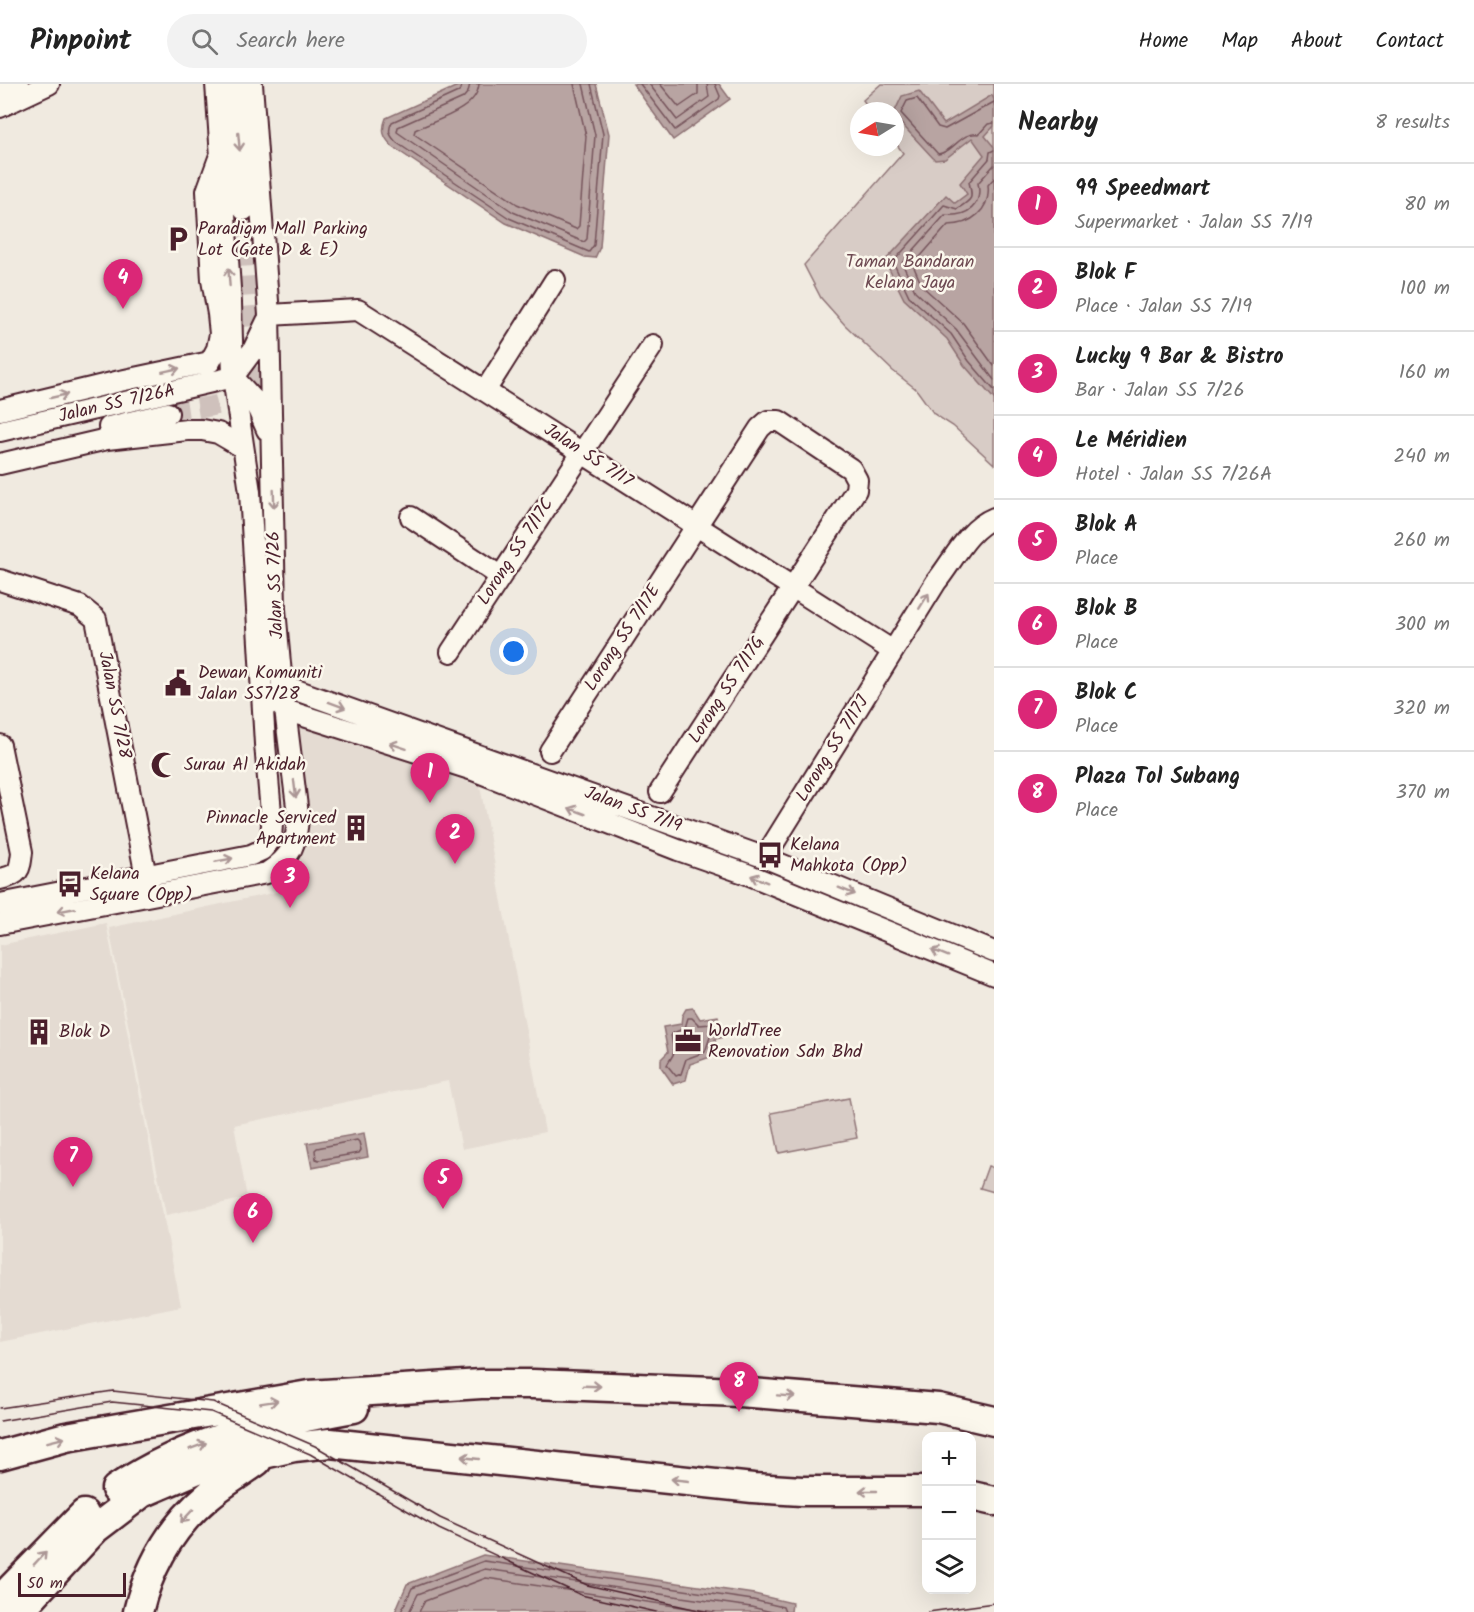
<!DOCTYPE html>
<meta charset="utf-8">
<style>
body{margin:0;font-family:Kalam,sans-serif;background:#f2f2f2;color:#222}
.controls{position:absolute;right:18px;bottom:18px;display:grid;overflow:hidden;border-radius:12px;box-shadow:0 6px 24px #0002}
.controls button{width:54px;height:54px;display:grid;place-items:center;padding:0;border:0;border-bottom:2px solid #e0e0e0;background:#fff;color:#222;font:30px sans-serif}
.compass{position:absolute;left:850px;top:18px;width:54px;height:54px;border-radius:50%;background:#fff;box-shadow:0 6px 24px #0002;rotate:259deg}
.scale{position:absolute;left:18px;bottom:15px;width:108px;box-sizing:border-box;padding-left:6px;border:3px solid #4a1f2b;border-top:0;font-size:16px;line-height:21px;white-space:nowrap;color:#4a1f2b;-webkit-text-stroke:4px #fbf7ec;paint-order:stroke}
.you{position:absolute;left:514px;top:568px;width:21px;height:21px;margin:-15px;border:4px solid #fff;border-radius:50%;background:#1a73e8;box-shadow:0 0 0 9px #1a73e833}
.badge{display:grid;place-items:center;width:39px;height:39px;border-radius:50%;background:#db2777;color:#fff;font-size:20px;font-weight:700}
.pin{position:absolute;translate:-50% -50px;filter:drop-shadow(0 2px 3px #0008)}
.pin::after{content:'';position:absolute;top:32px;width:21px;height:18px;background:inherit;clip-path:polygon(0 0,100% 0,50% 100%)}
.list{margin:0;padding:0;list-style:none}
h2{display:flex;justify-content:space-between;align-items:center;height:78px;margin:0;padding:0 24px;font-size:26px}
h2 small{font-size:20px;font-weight:400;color:#767676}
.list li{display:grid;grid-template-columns:39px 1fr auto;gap:18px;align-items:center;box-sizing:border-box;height:84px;padding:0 24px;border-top:2px solid #e0e0e0}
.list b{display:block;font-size:22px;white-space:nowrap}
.list p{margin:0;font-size:20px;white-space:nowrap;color:#767676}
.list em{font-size:20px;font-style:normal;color:#767676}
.icon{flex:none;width:33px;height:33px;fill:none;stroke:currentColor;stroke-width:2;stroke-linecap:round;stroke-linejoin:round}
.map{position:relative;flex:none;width:994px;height:1528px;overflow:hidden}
header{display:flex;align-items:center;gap:36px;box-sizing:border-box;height:84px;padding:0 30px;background:#fff;border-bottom:2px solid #e0e0e0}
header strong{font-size:28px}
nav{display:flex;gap:33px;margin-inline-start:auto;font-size:21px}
.search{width:420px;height:54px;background:#f2f2f2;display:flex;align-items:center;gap:15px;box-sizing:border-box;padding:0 21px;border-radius:33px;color:#767676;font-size:22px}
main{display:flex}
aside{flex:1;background:#fff}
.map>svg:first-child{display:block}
</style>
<header>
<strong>Pinpoint</strong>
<div class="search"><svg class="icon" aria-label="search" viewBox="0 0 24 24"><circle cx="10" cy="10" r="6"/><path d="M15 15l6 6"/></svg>Search here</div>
<nav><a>Home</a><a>Map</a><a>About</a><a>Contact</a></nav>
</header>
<main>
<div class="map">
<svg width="994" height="1528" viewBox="0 0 994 1528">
<rect width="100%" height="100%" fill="#f0eae0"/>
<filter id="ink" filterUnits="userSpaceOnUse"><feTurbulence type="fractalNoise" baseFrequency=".0167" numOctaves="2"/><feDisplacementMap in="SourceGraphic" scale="12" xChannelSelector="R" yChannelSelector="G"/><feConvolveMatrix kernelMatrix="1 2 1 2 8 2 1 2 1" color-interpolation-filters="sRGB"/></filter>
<g filter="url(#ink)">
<!-- built -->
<path fill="#e4dbd2" d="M293 638 480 702 545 1048 462 1065 448 997 234 1041 247 1114 166 1131 109 844 277 808 306 764Z
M106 839 181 1222 0 1258V861Z"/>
<!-- green -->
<path fill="#d8ccc6" stroke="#917678" stroke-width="1.5" d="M881 0H994V380L953 342 934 330 916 305 893 287 845 241 821 214 804 181 903 69 895 58V27H871L863 16Z
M849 1014 857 1054 779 1069 771 1029Z
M988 1082 994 1084V1108L980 1104Z"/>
<!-- water -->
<path fill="#b8a4a2" stroke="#8c6f72" stroke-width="1.5" d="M462 0H596L609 50 600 163 595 174 585 173 506 139 393 63C383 53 381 47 386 34Z
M633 0H719L730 15 673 56Z
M919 7 944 40 992 11 994 16V42L985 52 994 63V315L964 281 947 255 904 215 885 177 946 111 955 119 967 110 960 99 984 71 972 54 945 75 935 76 895 33V27L902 12Z
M693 924 700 935 718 932 721 954 715 955 716 962 711 963 713 972 690 980 686 996 673 1000 661 983V975L668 968 663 943 681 940 682 932 686 925Z
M364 1049 368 1073 312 1084 307 1059Z
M483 1471 754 1510 792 1519 791 1528H395L407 1500Z"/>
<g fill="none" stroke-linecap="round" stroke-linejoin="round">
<!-- shore -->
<path stroke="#76545b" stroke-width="1.5" d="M462 0 461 5 458 8 392 38C387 47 390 52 397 59L509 134 589 168 594 161 603 50 591 0
M470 0 468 8 463 14 398 43 397 48 513 128 584 158 587 155 595 51 583 0
M479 0C477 26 436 36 415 46L414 50 517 120 576 145 579 142 586 52 574 0
M640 0 675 46 719 15 720 12 715 0
M649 0 677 36 709 13 707 0
M660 0 679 23 698 10V0
M994 18 945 45 938 43 917 14 907 17 901 29 938 70C954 68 961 47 979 50L988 40 994 39
M994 66 990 68 989 75 969 98C973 115 973 115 957 125L944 121 893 178 909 212 951 250 969 277 994 306
M994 81 978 99C983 122 967 133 945 131L902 179 915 207 956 245 994 296
M994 94 988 101C991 126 971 141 948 141L913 181 922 202 963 239 994 282
M688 934H692L699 941 712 940 714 948 710 953 705 968 686 975 681 990 676 992 667 981 674 969 671 950 685 944Z
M693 947 702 950 698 962 683 967 680 955Z
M357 1056 359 1058 361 1066 359 1069 319 1076 316 1075 315 1066 317 1064Z
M401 1528 412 1504 484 1477 753 1516 783 1523 785 1528
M409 1528 418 1510 485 1485 751 1523 772 1528
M419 1528 425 1517 486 1494 715 1528"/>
<!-- minor-tunnel -->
<path stroke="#cfc1bc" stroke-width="20" stroke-dasharray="20 10" stroke-linecap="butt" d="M168 329C187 325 240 322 250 304 253 297 254 288 255 281L244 126"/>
<!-- minor casing -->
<g stroke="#4a1f2b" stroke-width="24">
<path id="minor" d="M234 0 244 126
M0 8 18 0
M0 23 49 0
M269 231 358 226 893 567
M233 293 254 316 267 346
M485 307 555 196
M0 326 120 297 210 278 217 265 220 250 218 230 212 196 207 107 219 74
M109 343 168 329
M0 347 233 293 253 266 267 237
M0 380 107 355 187 346H202L218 349 242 363
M411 433 500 492
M0 496 80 522 96 535 148 803
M451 568 653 261
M282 601 766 774 994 868
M277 619 285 626 473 686 678 766 747 790 994 891
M0 661 22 768C20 787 19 791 0 795
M550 667 760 344 768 337H779L851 385 857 396 856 406 660 708
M772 762 936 498C954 476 967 445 994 434
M0 820 251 771 262 766 271 755 272 740 265 660 250 408 233 293 231 219 216 0
M0 840 267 789C292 773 297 760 298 731L282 601 275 525 269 231 252 0"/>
</g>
<!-- highway casing -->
<g stroke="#4a1f2b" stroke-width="33">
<path id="highway" d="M0 1371 66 1353 309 1311 481 1300H533L739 1308 938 1324 994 1337
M116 1405C192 1354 266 1340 354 1324
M972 1412 994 1417
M0 1516 84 1430
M18 1528 95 1445 142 1409 198 1385 294 1363 330 1359 753 1404 802 1407H926
M138 1528C149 1482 171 1443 208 1412 223 1399 241 1389 257 1377"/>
</g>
<!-- minor -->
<use href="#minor" stroke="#fbf7ec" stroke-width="20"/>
<!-- highway -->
<use href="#highway" stroke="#fbf7ec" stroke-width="28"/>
<!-- tram -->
<path stroke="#4a1f2b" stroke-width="1.5" d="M0 1324 113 1307 213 1318 315 1362 440 1434 587 1501 707 1528
M0 1337 112 1318 211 1328 310 1370 439 1445 581 1511 656 1528
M928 1528 994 1519"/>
</g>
<!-- one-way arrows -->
<defs><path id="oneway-shaft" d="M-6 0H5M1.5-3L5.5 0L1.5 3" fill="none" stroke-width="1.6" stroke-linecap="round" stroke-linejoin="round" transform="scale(1.5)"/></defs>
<g stroke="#ab9695">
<use href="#oneway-shaft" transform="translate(239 58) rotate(85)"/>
<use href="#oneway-shaft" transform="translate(229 193) rotate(-94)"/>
<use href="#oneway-shaft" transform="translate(171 286) rotate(-12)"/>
<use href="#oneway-shaft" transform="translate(59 312) rotate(-13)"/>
<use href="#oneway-shaft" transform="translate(274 415) rotate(88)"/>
<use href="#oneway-shaft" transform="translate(924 517) rotate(-58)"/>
<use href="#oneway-shaft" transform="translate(337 621) rotate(20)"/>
<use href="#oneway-shaft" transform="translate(398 662) rotate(-162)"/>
<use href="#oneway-shaft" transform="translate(295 705) rotate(83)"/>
<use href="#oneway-shaft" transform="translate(577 727) rotate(-159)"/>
<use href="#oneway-shaft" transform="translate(224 776) rotate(-11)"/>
<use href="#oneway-shaft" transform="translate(759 795) rotate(-158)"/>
<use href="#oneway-shaft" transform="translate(847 807) rotate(22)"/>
<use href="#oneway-shaft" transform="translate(66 826) rotate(169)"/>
<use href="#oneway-shaft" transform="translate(940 869) rotate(-158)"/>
<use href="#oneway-shaft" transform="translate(592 1302) rotate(2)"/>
<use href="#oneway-shaft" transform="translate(786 1312) rotate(4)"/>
<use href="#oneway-shaft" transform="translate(269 1318) rotate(-9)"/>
<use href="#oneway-shaft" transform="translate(56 1356) rotate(-14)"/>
<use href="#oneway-shaft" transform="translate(198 1362) rotate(-20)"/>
<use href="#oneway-shaft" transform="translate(470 1374) rotate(-174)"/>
<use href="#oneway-shaft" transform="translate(680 1396) rotate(-174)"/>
<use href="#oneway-shaft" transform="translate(868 1407) rotate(-180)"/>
<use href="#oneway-shaft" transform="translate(187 1432) rotate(133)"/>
<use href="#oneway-shaft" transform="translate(40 1474) rotate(-47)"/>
</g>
</g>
<!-- icons -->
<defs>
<g id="parking-bare" transform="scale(2.07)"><path d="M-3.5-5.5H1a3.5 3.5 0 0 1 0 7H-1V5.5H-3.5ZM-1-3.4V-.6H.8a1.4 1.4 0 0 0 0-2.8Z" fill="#4a1f2b" stroke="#fbf7ec" stroke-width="2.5" paint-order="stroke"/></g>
<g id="civic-bare" transform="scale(2.07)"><path d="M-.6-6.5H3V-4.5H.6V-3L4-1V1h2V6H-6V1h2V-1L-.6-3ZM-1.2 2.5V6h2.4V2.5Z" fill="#4a1f2b" stroke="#fbf7ec" stroke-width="2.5" paint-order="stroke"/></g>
<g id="mosque-bare" transform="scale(2.07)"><path d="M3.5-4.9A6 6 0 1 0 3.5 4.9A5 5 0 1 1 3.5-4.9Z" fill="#4a1f2b" stroke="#fbf7ec" stroke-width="2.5" paint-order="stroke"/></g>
<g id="building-bare" transform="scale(2.07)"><path d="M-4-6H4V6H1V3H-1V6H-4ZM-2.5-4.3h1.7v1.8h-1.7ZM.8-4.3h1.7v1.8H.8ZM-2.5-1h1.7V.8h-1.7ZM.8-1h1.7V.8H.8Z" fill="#4a1f2b" stroke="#fbf7ec" stroke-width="2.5" paint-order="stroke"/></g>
<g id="bus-bare" transform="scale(2.07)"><path d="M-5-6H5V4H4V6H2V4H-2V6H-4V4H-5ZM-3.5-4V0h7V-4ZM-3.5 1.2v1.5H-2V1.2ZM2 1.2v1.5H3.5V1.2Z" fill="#4a1f2b" stroke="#fbf7ec" stroke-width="2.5" paint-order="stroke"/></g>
<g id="office-bare" transform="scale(2.07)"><path d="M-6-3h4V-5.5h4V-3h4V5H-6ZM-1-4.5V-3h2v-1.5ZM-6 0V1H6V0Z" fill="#4a1f2b" stroke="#fbf7ec" stroke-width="2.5" paint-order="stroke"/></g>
</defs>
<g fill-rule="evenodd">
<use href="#parking-bare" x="178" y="155"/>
<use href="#civic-bare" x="178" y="599"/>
<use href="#mosque-bare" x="164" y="681"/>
<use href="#building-bare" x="356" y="744"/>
<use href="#bus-bare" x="770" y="771"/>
<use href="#bus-bare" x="70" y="800"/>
<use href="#building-bare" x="39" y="948"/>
<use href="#office-bare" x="688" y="957"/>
</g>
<g text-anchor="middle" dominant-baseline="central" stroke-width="5" stroke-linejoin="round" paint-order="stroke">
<!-- poi labels -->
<g font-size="18" fill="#4a1f2b" stroke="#fbf7ec" text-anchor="start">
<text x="198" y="145">Paradigm Mall Parking<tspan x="198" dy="21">Lot (Gate D &amp; E)</tspan></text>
<text x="198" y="589">Dewan Komuniti<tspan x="198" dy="21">Jalan SS7/28</tspan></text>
<text x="184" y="681">Surau Al Akidah</text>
<text x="336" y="734" text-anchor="end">Pinnacle Serviced<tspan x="336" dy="21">Apartment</tspan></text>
<text x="790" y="761">Kelana<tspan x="790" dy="21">Mahkota (Opp)</tspan></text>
<text x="90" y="790">Kelana<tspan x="90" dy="21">Square (Opp)</tspan></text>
<text x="708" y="947">WorldTree<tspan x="708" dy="21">Renovation Sdn Bhd</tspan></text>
<text x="59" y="948">Blok D</text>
</g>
<!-- park labels -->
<g font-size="18" fill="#6e4a52" stroke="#fbf7ec">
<text x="910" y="178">Taman Bandaran<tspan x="910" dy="21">Kelana Jaya</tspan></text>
</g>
<!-- street labels -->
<g font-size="18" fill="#4a1f2b" stroke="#fbf7ec">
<text transform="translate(117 320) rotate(-13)">Jalan SS 7/26A</text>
<text transform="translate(588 372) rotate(33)">Jalan SS 7/17</text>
<text transform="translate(516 468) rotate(-57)">Lorong SS 7/17C</text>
<text transform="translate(276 501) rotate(-92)">Jalan SS 7/26</text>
<text transform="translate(623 554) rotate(-57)">Lorong SS 7/17E</text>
<text transform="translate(727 606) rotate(-57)">Lorong SS 7/17G</text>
<text transform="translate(114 621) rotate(79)">Jalan SS 7/28</text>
<text transform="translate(833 665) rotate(-58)">Lorong SS 7/17J</text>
<text transform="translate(633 726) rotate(20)">Jalan SS 7/19</text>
</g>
</g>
</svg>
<div class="controls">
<button>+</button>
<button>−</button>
<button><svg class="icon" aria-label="layers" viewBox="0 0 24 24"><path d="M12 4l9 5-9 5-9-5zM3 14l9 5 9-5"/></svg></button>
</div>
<svg class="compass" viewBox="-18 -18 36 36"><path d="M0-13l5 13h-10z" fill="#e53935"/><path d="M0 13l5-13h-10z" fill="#767676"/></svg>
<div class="scale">50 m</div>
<div class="you"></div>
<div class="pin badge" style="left:430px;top:719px">1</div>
<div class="pin badge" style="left:455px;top:780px">2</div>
<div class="pin badge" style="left:290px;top:824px">3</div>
<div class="pin badge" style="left:123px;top:225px">4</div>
<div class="pin badge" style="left:443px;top:1125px">5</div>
<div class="pin badge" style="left:253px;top:1159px">6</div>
<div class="pin badge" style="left:73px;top:1103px">7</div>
<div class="pin badge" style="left:739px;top:1328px">8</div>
</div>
<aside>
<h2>Nearby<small>8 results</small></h2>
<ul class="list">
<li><span class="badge">1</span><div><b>99 Speedmart</b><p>Supermarket · Jalan SS 7/19</p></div><em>80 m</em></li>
<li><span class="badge">2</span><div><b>Blok F</b><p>Place · Jalan SS 7/19</p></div><em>100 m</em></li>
<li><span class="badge">3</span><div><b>Lucky 9 Bar &amp; Bistro</b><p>Bar · Jalan SS 7/26</p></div><em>160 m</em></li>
<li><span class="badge">4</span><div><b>Le Méridien</b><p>Hotel · Jalan SS 7/26A</p></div><em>240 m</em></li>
<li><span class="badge">5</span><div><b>Blok A</b><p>Place</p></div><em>260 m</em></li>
<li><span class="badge">6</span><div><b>Blok B</b><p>Place</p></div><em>300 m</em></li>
<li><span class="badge">7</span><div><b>Blok C</b><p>Place</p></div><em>320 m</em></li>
<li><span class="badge">8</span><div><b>Plaza Tol Subang</b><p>Place</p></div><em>370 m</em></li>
</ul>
</aside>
</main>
